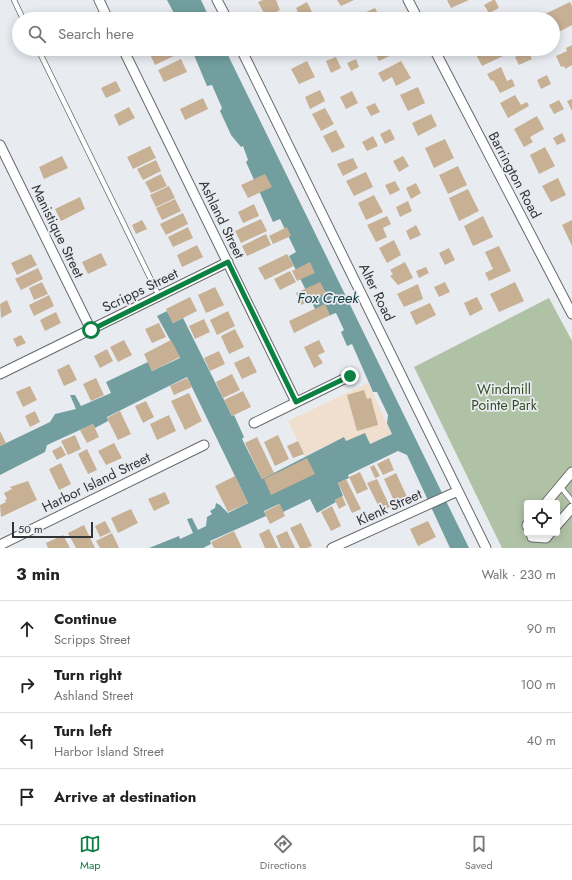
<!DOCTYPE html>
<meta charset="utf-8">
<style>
body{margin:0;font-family:Jost,sans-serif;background:#f6f6f6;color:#222}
.controls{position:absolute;right:12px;bottom:12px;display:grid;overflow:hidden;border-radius:4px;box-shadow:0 2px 10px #0003}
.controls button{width:36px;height:36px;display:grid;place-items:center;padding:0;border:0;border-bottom:1px solid #e0e0e0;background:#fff;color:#222;font:20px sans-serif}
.scale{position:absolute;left:12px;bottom:10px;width:81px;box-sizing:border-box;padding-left:4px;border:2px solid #323436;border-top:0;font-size:11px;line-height:14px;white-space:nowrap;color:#323436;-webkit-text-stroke:3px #e8ecf1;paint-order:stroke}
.stop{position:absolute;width:12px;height:12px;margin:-9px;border:3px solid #0b8043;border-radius:50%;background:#fff}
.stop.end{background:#0b8043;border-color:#fff;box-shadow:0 1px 4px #0008}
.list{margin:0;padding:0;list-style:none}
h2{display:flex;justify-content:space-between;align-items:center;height:52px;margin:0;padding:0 16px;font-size:17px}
h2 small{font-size:13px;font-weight:400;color:#767676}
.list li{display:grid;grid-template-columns:26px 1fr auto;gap:12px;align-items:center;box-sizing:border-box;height:56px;padding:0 16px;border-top:1px solid #e0e0e0}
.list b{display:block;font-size:15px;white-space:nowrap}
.list p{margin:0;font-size:13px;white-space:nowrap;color:#767676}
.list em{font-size:13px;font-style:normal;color:#767676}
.icon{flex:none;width:22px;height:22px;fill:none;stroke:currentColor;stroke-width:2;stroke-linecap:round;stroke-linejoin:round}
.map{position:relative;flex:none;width:572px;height:548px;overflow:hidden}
.search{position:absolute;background:#fff;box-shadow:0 2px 10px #0003;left:12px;right:12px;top:12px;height:44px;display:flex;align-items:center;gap:10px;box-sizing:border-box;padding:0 14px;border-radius:22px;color:#767676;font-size:15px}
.sheet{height:276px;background:#fff}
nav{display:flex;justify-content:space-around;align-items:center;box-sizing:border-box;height:56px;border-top:1px solid #e0e0e0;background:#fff;font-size:11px;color:#767676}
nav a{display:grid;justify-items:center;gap:2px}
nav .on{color:#0b8043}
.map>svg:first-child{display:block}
</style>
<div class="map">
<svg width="572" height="548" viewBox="0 0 572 548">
<rect width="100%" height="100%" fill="#e8ecf1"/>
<!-- commercial -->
<path fill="#f0dece" d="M368 383 392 434 370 444 346 441 344 438 307 455 308 458H306L288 421Z"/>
<!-- green -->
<path fill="#b0c2a5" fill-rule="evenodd" d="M549 298 572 341V548H502L414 367ZM527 503H557V533H527Z"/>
<!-- water -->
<path fill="#729ea0" d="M167 0H201L210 19H177Z
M199 49H225L469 548H450L407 455 398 451 348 475 349 478 338 483 343 496 335 500 336 502 317 513 310 499 283 512 279 504 264 511 266 516 210 541 211 544 203 548H149L179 536 180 539 193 533 187 519 192 518 198 530 206 526 207 517 212 514 210 511 215 508 216 503 220 505 228 513 248 503 187 377 107 417 108 421 95 428 93 424 47 445 45 452 0 475V446L50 422 55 414 76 409 70 395H75L81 406 111 393 106 382 148 362 152 371 180 358 157 316 167 311 173 323 183 318 232 416 234 415 244 437 242 439 262 479 344 437 346 441 365 433 370 444 392 434 387 423 388 415 377 392H373L352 344 347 346 341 332 344 330 336 313 320 319 289 256 296 252 280 219 273 222 246 162 248 160 243 146 241 147 231 135 220 111 222 108 212 85 207 86 194 55 198 52Z"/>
<!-- building -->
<path fill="#c7b094" d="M263 0H276L280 10 266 17 258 2Z
M337 0H354L341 6Z
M447 0H469L451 8Z
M493 0H495L499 8 489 13 484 5Z
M307 2 313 14 301 19 296 8Z
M570 2 572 6V25L555 34 553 19H548L545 14Z
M375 8 381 19H365L362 14Z
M572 45V65L565 69 564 66 561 67 556 56 567 51 566 48Z
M150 49H178L180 53 155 65 148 50Z
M373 49H397L398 52 379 61Z
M473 49H500L503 56 482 66Z
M528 51 532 59 519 65 515 57Z
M336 57 341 68 331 73 326 61Z
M181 59 187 72 164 82 158 70Z
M356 59 359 67 351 71 347 63Z
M307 61 315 77 299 84 291 69Z
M401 61 411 78 396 86 392 77 383 82 378 73Z
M501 67 507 81 512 79 515 86 500 93 493 80 491 81 487 74Z
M547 75 551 84 541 89 537 80Z
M116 81 121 91 106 98 101 88Z
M418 87 425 103 408 111 400 95Z
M320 90 325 101 310 109 305 97Z
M352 91 358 103 346 109 340 97Z
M515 95 521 105 527 102 529 106 508 118 500 103Z
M203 98 208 109 185 120 180 109Z
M572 99V111L567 101Z
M559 100 564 109 554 114 549 105Z
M375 103 380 112 371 116 366 107Z
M129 107 135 118 119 126 114 115Z
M325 108 334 124 321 131 312 114Z
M431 114 437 126 418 136 412 123Z
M537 116 544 129 530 137 533 142 524 147 514 129Z
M390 129 395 139 385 144 380 134Z
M336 130 345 147 332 153 323 136Z
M562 133 566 141 557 145 553 138Z
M373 136 378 146 367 151 362 142Z
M445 139 454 158 434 168 425 148Z
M150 146 156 158 133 169 127 157Z
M545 147 555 166 539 174 530 155Z
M62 156 68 168 44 179 39 167Z
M403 156 409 166 399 172 393 161Z
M353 158 358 168 343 176 337 164Z
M156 160 161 171 143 180 137 169Z
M458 166 467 185 448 194 439 175Z
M366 172 373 187 354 196 346 181Z
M161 174 167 186 151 193 145 182Z
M265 174 272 187 248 198 241 185Z
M558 178 566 195 551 202 542 186Z
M395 181 400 190 390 195 385 185Z
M416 183 421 193 411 199 406 188Z
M169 186 175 198 156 207 150 195Z
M468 189 479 211 459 221 449 198Z
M374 195 383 212 366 220 358 203Z
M80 197 85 209 61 221 55 209Z
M175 199 181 211 162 220 156 208Z
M408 201 412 211 400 217 396 207Z
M254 204 259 216 243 223 238 212Z
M183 213 188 224 166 235 160 224Z
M387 216 391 224 383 228 387 237 376 242 367 225Z
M483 216 493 237 473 246 464 226Z
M261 219 267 231 241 243 235 231Z
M142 220 147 229 136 234 132 225Z
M572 220V246L562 225Z
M416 225 421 235 410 240 406 231Z
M188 227 193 238 173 247 168 237Z
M287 227 291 236 273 244 269 236Z
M266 234 271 245 247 256 242 246Z
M394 240 401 255 387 263 379 248Z
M197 245 203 257 182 267 177 255Z
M499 246 511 271 489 281 485 273 493 269 485 252Z
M449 248 455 260 445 265 439 253Z
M101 253 107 265 88 274 82 262Z
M31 254 37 265 17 275 11 263Z
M287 254 294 266 265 280 258 268Z
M310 262 315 273 297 281 292 271Z
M405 262 413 278 398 285 390 276 393 274 390 270Z
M426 267 429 273 419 278 416 271Z
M38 268 43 279 21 290 15 279Z
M290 271 296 282 280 290 274 279Z
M42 282 48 294 34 300 29 288Z
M320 282 326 293 301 305 296 293Z
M445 282 450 292 439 297 434 287Z
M515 282 524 301 499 312 490 294Z
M418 284 423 299 404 307 397 294Z
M215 287 224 305 206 313 198 295Z
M49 295 54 306 34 316 29 305Z
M190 297 197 311 173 323 166 309Z
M477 297 483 309 470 316 464 303Z
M7 300 12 312 1 318 0 304Z
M430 303 436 315 416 325 410 312Z
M325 304 330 315 294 333 289 321Z
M228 311 235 326 217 335 210 320Z
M56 312 61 323 45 331 40 320Z
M204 319 210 332 195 339 189 326Z
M159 323 166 337 152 343 145 329Z
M235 329 244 347 229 354 221 336Z
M21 335 26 343 17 347 13 339Z
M124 340 132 355 118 362 110 347Z
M171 340 180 357 152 371 144 354Z
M319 340 325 352 318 355 323 363 314 368 304 347Z
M107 349 113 361 100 368 94 356Z
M219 351 225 364 210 371 204 358Z
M249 356 257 372 242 379 234 363Z
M69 364 77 380 64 386 57 370Z
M232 374 240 390 223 398 216 382Z
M96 378 104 395 91 401 83 384Z
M187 378 192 387 174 395 170 386Z
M30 386 37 400 23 407 16 392Z
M364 390 367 399 371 398 378 425 357 431 347 395Z
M243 391 251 407 232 416 224 400Z
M189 393 202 421 185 430 171 401Z
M146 401 154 417 143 423 135 406Z
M35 411 40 422 30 427 25 416Z
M120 411 131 434 118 440 107 418Z
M169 415 176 431 157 440 150 424Z
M93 424 99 437 87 443 80 430Z
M0 431 6 443 0 446Z
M75 435 81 449 68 455 61 441Z
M278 435 289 459 275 466 264 442Z
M257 437 274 473 262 479 245 443Z
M298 441 304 454 293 458 287 446Z
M114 443 122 458 106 465 98 451Z
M61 446 66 455 57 460 52 451Z
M87 449 97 470 88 474 78 454Z
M307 458 315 474 271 495 264 479Z
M389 458 394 470 383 475 377 464Z
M61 463 71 484 59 490 49 469Z
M374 465 380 476 375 478 370 467Z
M360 472 368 489 357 494 349 477Z
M396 473 408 499 396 505 384 479Z
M235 476 248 503 228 512 215 486Z
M346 479 361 509 352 513 338 483Z
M377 479 390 507 381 511 367 483Z
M28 481 37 500 1 517 0 505 6 502 5 500 7 499 4 493 12 489 10 487Z
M165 492 170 503 154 511 148 499Z
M342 496 346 505 339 509 335 500Z
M280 504 285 516 270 524 264 512Z
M332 506 341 526 331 531 321 512Z
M131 509 138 523 118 533 111 518Z
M105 521 111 532 100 537 95 526Z
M428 521 436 537 418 546 410 529Z
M301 523 312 546 307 548H300L290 528Z
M84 525 95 548H76L68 533Z
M269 529 278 548H265L259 534Z
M234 531 242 548H214L211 542Z
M287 531 295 548H281L276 536Z
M112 533 119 548H100L96 541Z
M63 535 70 548H48L46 543Z"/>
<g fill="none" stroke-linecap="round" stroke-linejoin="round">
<!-- service casing -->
<g stroke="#666a6d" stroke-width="6">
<path id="service" d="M14 0 23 19
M38 49 159 296
M560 486 572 501"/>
</g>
<!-- minor casing -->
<g stroke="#666a6d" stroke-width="11">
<path id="minor" d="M99 0 108 19
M217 0 227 19
M408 0 418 19
M123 49 296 402
M241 49 486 548
M434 49 572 314
M0 145 91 330
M0 374 228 262
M254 423 350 376
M546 503 572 472
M527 525V526
M557 525 572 508
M531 533 532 537 546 538 550 533
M0 545 204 445
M332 548 458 491"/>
</g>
<!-- service -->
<use href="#service" stroke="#fff" stroke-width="4.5"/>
<!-- minor -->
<use href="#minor" stroke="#fff" stroke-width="9"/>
</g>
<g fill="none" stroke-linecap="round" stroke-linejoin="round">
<!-- route -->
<path stroke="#0b8043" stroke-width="5" d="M91 330 228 262 296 402 350 376"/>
</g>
<g text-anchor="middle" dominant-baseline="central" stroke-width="3.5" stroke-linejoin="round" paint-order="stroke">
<!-- street labels -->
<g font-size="14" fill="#323436" stroke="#e8ecf1">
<text transform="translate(515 175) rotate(62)">Barrington Road</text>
<text transform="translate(222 219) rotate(64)">Ashland Street</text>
<text transform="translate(58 231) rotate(64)">Manistique Street</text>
<text transform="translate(140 290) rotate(-26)">Scripps Street</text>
<text transform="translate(377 292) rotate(64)">Alter Road</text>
<text transform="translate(96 482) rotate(-26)">Harbor Island Street</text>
<text transform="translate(389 507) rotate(-24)">Klenk Street</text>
</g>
<!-- park labels -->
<g font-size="14" fill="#334d20" stroke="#e8ecf1">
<text x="504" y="389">Windmill<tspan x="504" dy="16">Pointe Park</tspan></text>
</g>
<!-- water labels -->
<g font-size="15" font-style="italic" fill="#123d40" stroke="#e8ecf1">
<text x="328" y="298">Fox Creek</text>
</g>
</g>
</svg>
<div class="controls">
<button><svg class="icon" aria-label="locate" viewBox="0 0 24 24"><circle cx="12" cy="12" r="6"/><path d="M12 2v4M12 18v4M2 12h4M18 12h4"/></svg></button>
</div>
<div class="scale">50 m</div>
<div class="stop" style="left:91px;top:330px"></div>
<div class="stop end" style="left:350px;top:376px"></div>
<div class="search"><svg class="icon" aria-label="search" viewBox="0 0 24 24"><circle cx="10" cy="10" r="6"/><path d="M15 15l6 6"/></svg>Search here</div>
</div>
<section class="sheet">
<h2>3 min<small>Walk · 230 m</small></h2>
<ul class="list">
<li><svg class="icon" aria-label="ahead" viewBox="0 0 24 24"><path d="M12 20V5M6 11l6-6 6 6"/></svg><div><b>Continue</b><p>Scripps Street</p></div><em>90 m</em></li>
<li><svg class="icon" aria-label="right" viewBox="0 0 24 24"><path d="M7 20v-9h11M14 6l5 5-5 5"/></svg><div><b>Turn right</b><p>Ashland Street</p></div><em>100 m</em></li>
<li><svg class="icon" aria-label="left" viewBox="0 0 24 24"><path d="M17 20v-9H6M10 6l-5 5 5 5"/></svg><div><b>Turn left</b><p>Harbor Island Street</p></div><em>40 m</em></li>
<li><svg class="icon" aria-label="arrive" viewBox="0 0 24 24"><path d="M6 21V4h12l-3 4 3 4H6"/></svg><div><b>Arrive at destination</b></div></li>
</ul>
</section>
<nav>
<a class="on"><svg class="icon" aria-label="map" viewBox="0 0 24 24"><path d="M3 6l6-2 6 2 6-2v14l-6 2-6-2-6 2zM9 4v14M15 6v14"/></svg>Map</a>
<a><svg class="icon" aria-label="directions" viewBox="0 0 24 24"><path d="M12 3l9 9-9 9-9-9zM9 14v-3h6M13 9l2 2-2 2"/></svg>Directions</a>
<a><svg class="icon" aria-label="saved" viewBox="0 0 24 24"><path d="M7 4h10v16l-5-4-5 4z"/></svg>Saved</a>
</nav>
